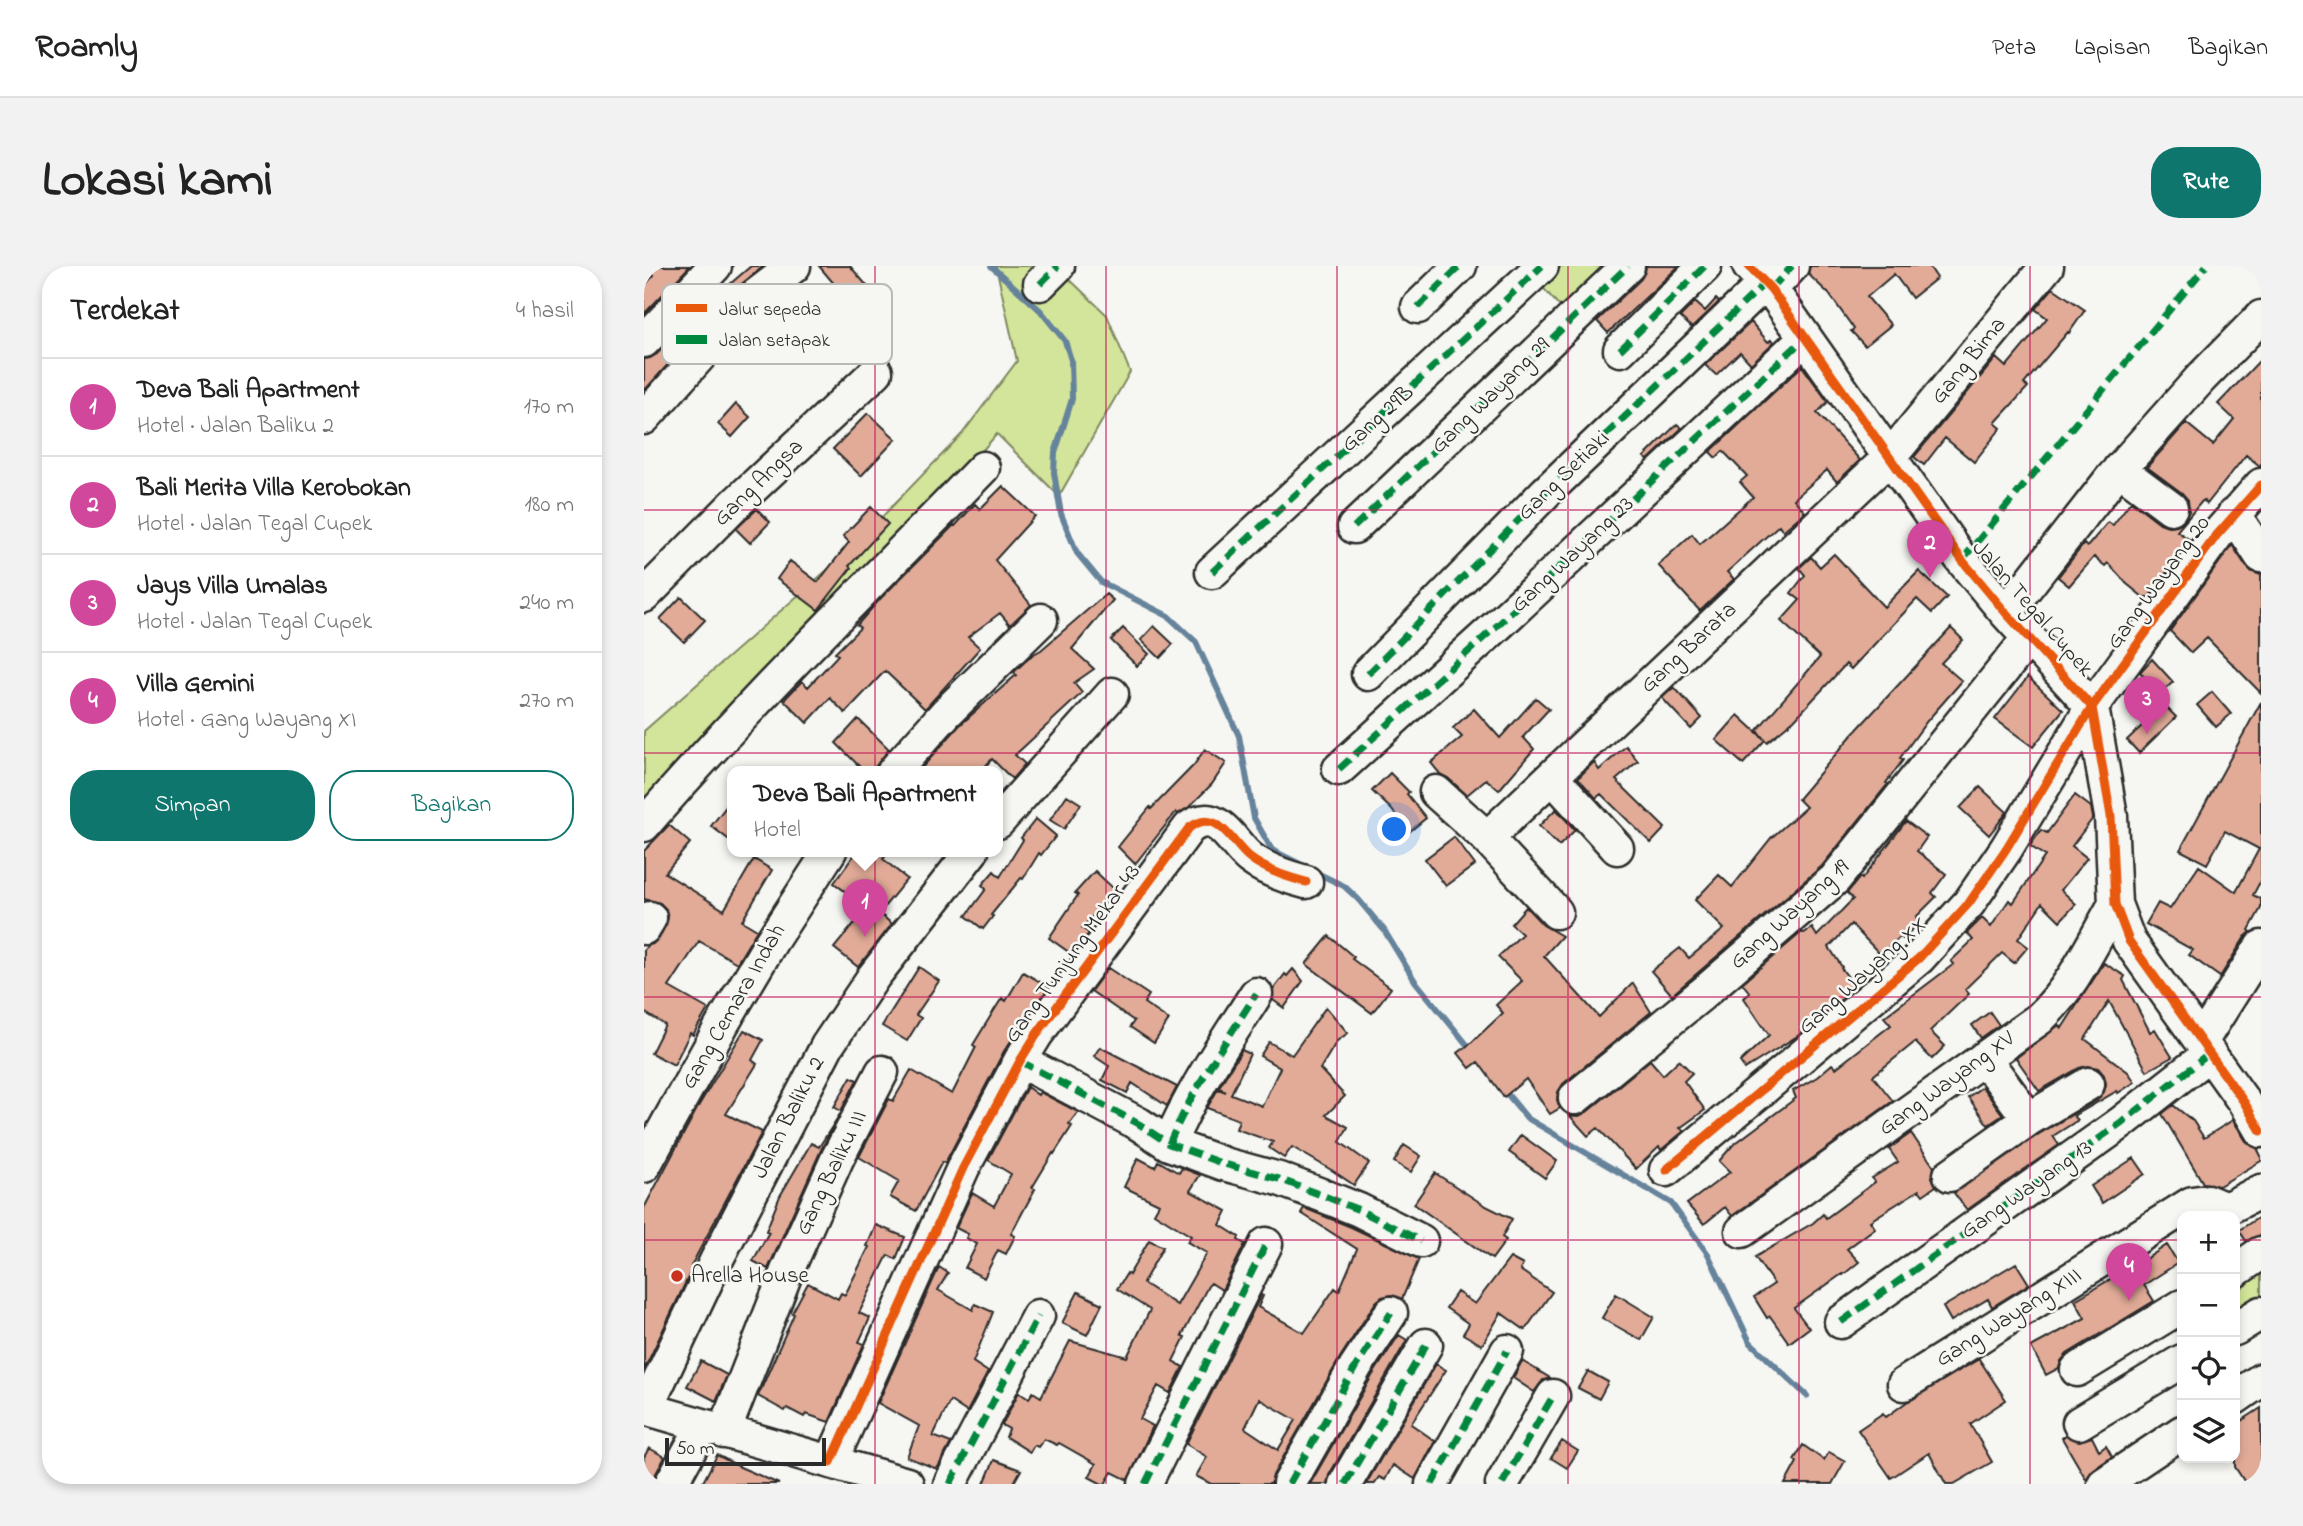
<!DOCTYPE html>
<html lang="id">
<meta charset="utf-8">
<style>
body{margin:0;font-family:"Indie Flower",sans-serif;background:#f2f2f2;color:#222}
.controls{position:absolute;right:21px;bottom:21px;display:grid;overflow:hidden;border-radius:14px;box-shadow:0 4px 10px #0003}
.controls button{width:63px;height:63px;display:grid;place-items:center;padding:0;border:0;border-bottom:2px solid #e0e0e0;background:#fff;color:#222;font:35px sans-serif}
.scale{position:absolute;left:21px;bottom:18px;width:161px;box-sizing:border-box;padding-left:7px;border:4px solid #2b2b2b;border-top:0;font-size:19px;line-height:24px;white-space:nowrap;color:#2b2b2b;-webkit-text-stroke:5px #f6f6f2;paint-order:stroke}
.you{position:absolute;left:751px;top:564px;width:24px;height:24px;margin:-18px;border:5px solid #fff;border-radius:50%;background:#1a73e8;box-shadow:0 0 0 10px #1a73e833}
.badge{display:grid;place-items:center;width:46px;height:46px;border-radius:50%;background:#0f766e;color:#fff;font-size:23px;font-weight:700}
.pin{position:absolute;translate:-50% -58px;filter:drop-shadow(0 2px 4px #0008)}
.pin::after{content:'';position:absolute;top:37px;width:24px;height:21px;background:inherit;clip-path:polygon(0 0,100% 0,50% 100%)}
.popup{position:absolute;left:83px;top:500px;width:276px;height:91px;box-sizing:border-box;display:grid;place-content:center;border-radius:14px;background:#fff;filter:drop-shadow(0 2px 5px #0005);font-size:23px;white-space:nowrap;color:#767676}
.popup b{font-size:26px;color:#222}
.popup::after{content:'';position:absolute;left:50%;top:100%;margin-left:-14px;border:14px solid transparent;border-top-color:#fff}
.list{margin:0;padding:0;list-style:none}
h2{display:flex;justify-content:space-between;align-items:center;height:91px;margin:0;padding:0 28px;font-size:30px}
h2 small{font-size:23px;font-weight:400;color:#767676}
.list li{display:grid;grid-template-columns:46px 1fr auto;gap:21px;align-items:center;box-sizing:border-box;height:98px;padding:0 28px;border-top:2px solid #e0e0e0}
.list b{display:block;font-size:26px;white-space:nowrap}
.list p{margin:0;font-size:23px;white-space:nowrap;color:#767676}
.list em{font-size:23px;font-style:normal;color:#767676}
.actions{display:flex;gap:14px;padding:21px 28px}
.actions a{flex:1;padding:16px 0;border:2px solid #0f766e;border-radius:28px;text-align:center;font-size:24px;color:#0f766e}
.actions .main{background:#0f766e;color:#fff}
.icon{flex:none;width:38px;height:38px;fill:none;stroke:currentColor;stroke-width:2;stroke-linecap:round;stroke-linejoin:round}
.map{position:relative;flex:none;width:1617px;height:1218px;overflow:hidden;border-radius:28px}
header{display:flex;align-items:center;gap:42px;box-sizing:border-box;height:98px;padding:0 35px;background:#fff;border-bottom:2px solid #e0e0e0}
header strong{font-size:33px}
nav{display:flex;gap:38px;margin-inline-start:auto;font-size:24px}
.intro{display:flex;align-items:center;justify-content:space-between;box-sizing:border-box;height:168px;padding:0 42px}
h1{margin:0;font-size:49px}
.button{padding:18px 32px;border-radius:28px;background:#0f766e;color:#fff;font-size:24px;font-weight:700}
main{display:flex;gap:42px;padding:0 42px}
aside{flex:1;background:#fff;border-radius:28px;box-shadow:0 4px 10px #0003}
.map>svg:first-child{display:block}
</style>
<header>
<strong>Roamly</strong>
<nav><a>Peta</a><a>Lapisan</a><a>Bagikan</a></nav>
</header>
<div class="intro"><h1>Lokasi kami</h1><a class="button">Rute</a></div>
<main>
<aside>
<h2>Terdekat<small>4 hasil</small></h2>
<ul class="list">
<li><span class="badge" style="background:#d1479c">1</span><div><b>Deva Bali Apartment</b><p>Hotel · Jalan Baliku 2</p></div><em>170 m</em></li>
<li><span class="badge" style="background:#d1479c">2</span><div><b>Bali Merita Villa Kerobokan</b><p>Hotel · Jalan Tegal Cupek</p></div><em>180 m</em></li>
<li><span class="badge" style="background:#d1479c">3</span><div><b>Jays Villa Umalas</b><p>Hotel · Jalan Tegal Cupek</p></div><em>240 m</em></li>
<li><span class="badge" style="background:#d1479c">4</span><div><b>Villa Gemini</b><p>Hotel · Gang Wayang XI</p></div><em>270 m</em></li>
</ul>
<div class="actions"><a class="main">Simpan</a><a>Bagikan</a></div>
</aside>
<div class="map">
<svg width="1617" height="1218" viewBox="0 0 1617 1218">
<rect width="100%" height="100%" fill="#f6f6f2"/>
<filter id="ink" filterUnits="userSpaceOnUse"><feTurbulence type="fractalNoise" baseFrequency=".0143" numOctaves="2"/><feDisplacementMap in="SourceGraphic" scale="14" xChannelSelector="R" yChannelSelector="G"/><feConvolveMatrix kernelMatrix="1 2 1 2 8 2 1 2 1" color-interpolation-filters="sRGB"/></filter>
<g filter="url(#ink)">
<!-- green -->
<path fill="#d3e59a" stroke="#7f8862" stroke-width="2" d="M352 0H388L403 26 420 8 463 49 486 106 415 230 353 168 116 435 0 551V465L207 283 318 168 373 95Z
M887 0H983L928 54 883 4Z
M1617 981V1032L1591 1047V997Z"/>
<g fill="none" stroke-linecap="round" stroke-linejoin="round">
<!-- stream -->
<path stroke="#66839c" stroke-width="6" d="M347 0 396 44 421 75 427 94 428 133 411 187 410 207 417 248 433 287 457 316 524 350 552 376 595 470 610 552 628 584 660 600
M669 605 700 620 714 633 740 664 771 715 829 786
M860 824 883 852 1027 937 1064 988 1106 1076 1163 1130"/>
</g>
<!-- building -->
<path fill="#e2ab98" stroke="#2b2b2b" stroke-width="2" fill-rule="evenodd" d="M1 0H46L0 48V20L10 9Z
M107 0H120L94 21 0 125V93L6 92 13 88 76 22 79 24Z
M175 0H206L230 28 212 44Z
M1002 0H1035L964 67 953 55 997 13 1001 6Z
M1166 0H1285L1293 12 1268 32 1250 8 1223 31 1247 59 1221 80 1207 65 1210 63 1185 28 1164 8Z
M1409 22 1441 44 1425 67 1424 66 1380 118 1384 121 1351 157 1357 162 1330 196 1301 172 1280 199 1270 191 1352 92 1362 101 1403 52 1391 43Z
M1072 33 1075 36 1048 62 1036 51 1051 36 1061 45Z
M1107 56 1124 76 1128 73 1130 76 1107 98 1096 86 1072 109 1061 99Z
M1617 93V201L1602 189 1563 238 1559 234 1533 265 1546 274 1505 331H1499L1483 318 1464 297 1461 300 1450 291 1425 320 1414 311 1440 278 1443 281 1464 256 1469 259 1487 235 1516 257 1524 260 1534 259 1541 254 1545 245 1544 234 1538 227 1503 201 1542 157 1569 179 1590 153 1574 138Z
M1158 100 1184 136 1173 147 1216 194 1193 216 1183 204 1150 233 1161 246 1139 265 1135 259 1083 306 1090 313 1056 345 1014 299 1048 268 1056 278 1109 231 1096 216 1103 210 1079 185 1072 192 1066 186Z
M92 138 106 151 88 171 74 158Z
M224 147 252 173 217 210 189 183Z
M1033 158 1038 162 1004 194 1000 191Z
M359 220 391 250 351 294 387 339 366 359 356 347 324 371 336 382 281 443 241 405 201 447 186 432 163 457 140 434 158 415 164 421 194 389 191 387 216 362 213 359 237 332 310 259 311 260 331 238 336 243Z
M227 241 244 258 205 300 207 302 174 344 133 313 146 295 174 316 205 276 199 270Z
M113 243 126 256 106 277 92 263Z
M1588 279 1602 300 1608 306 1617 309V427L1563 372 1547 387 1526 365Z
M1190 288 1240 341 1275 305 1303 331 1288 347 1273 333 1207 403 1202 398 1150 454 1123 476 1121 474 1099 498 1072 474 1094 449 1120 473 1113 464 1176 391 1137 355 1156 334 1147 327 1161 309 1155 302 1167 291 1176 301Z
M462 328 469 334 428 383 450 403 430 417 438 427 371 489 381 498 368 513 348 493 337 505H275L315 460 372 409 370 406 388 389 397 384Z
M37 331 61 354 40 376 16 353Z
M510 360 529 378 516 392 497 374Z
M479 362 505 388 493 400 467 374Z
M1307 362 1319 374 1297 397 1318 415 1283 455 1256 492 1259 494 1242 517 1244 518 1178 600 1028 729 1007 705 1036 682 1045 692 1080 663 1051 634 1075 609 1088 621 1127 572 1162 541 1154 533 1208 469Z
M1508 393 1529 416 1515 429 1496 406Z
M1384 411 1419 444 1389 481 1351 453Z
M1030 421 1058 452 1047 463 1018 432Z
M1568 426 1587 448 1572 461 1553 439Z
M892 432 905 443 879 471 890 483 855 524 842 513 823 529 804 512 796 508 787 497 818 471 809 462 830 443 856 472Z
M1617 436V614L1609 629 1617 633V642L1605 664 1607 666 1601 671 1576 711 1545 689 1549 684 1502 658 1514 637 1526 643 1555 600 1592 626 1615 583 1581 565 1563 598 1536 584Z
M1520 439 1532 451 1495 487 1483 474Z
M214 453 245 483 228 505H220L192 477Z
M982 480 994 495 972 514 1021 562 1007 577 957 528 952 532 934 512 950 496 955 504Z
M561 483 582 497 568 518 545 541 534 548 532 546 491 598 474 581 506 541 507 543 550 499Z
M746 507 765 526 763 528 782 552 765 566 747 543 728 525Z
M1336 521 1363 546 1345 569 1316 542Z
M423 529 437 538 420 563 406 554Z
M1431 529 1447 541 1449 552 1428 580 1443 592 1417 624 1432 638 1416 655 1398 637 1374 673 1384 681 1370 697 1358 687 1321 723 1325 728 1286 765 1301 780 1288 793 1271 776 1229 810 1249 835 1088 950 1081 941 1060 958 1043 938 1086 906 1075 895 1089 879 1152 832 1149 825 1173 811 1188 798 1192 802 1247 759 1240 751 1310 698 1307 695 1329 674 1323 667 1338 652 1347 661 1365 634 1369 637 1401 590 1386 580 1397 564 1403 567Z
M88 533V576L67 560Z
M912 543 931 564 915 580 895 560Z
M392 553 412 570 397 589 395 587 379 613 377 612 347 649 349 650 339 663 322 650 342 623 338 619 350 605 356 611 379 574 377 572Z
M1262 555 1283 571 1273 585 1302 608 1288 627 1292 631 1272 651 1276 655 1259 673 1256 671 1237 689 1207 658 1185 681 1198 701 1197 702 1212 721 1155 769 1101 803 1096 796 1125 769 1100 732 1106 727 1098 717 1158 666 1160 667 1168 662 1173 670 1209 633 1203 627 1216 611 1218 613Z
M25 559 46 577 21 607 80 644 110 593 128 604 98 655 113 664 93 697 55 675 25 721 64 743 49 769 46 767 30 799 7 787 21 759 0 746V684L3 680 9 678 16 671 24 652 22 643 16 637 0 633V585Z
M810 571 831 599 802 620 781 593Z
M213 585H246L239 593 263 613 235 647 248 658 214 701 190 682 223 642 190 617Z
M451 605 472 625 438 662 445 667 429 689 405 672 434 629 431 627Z
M882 641 899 659 918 670 900 690 955 751 989 717 1007 746 919 818 914 826 913 834 916 842 906 848 882 813 860 831 834 796 826 802 814 787 827 777 859 747 852 739 878 715 854 691 878 668 867 658Z
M685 670 710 691 708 693 747 722 728 747 662 698Z
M1460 697 1481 710 1479 714 1506 766 1511 763 1528 791 1503 805 1465 735 1441 773 1484 806 1491 816 1474 827 1473 825 1430 850 1434 854 1409 870 1415 879 1323 944 1310 927 1395 868 1453 834 1460 826 1462 818 1460 809 1454 802 1444 800 1435 802 1395 825 1372 792 1415 759 1418 762Z
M275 701 295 715 272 749 277 752 263 775 238 760Z
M464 702 505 729 500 737 525 754 510 777 486 761 490 755 447 725Z
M649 703 659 715 640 742 629 734V724L641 708 643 710Z
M379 706 405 721 360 785 301 897 298 896 272 945 246 931 255 915 215 891 245 833 249 835 267 804 308 828 332 781 329 779 346 751 358 732 362 735Z
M682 741 704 767 693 775 676 803 701 830 682 849 704 861 696 876 725 897 710 919 689 905 648 881 640 892 625 882 629 876 592 863 595 854 563 842 574 823 582 826 575 821 598 784 606 788 587 828 618 840 636 802 616 790 625 776 648 789Z
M1346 746 1355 759 1337 772 1328 759Z
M100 764 119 774 108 794 113 798 82 848 118 866 47 1000 49 1001 0 1104V942L55 839Z
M456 781 533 821 523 840 488 817 483 827 458 814 465 800 450 790Z
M1006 794 1019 809 1035 794 1048 807 1040 815 1061 844 1036 862 1040 865 1017 884 1015 881 992 903 954 862 944 870 925 849 935 850 943 846Z
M207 811 213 814 197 845 190 841Z
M383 821 394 829 396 826 434 846 425 858 428 860 410 888 409 887 388 922 391 923 367 968 371 970 362 988 354 984 340 1012 321 1002 333 978 322 972 324 968 312 962 328 927 350 940 367 908 344 894Z
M1338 821 1359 849 1344 859 1324 831Z
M1529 839 1549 855 1560 872 1589 854 1602 875 1613 882 1617 890V895L1575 920 1559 917 1518 848Z
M196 848 177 884 124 1003 109 995 125 966 122 965 136 930 167 877 175 881Z
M1267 867 1290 901 1288 911 1292 920 1279 929 1275 924 1226 955 1231 962 1203 983 1215 996 1199 1009 1198 1008 1150 1042 1165 1062 1145 1077 1126 1050 1123 1052 1110 1031 1130 1018 1111 991 1169 957 1179 948 1182 952 1231 916 1228 912 1254 896 1245 883Z
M877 869 913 895 901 912 865 886Z
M760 879 777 890 767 906 750 896Z
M494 892 511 901 514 895 535 907 538 902 556 909 546 925 583 945 576 959 595 971 594 974 601 978 578 1024 567 1017 564 1020 538 1070 541 1071 529 1095 539 1101 526 1127 514 1120 496 1153 509 1160 484 1214 468 1206 461 1218H458L445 1211 452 1198 415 1177 413 1179 400 1173 394 1181 390 1179 386 1186 362 1171 365 1163 358 1159 375 1126 385 1132 389 1126 397 1131 426 1075 483 1091 506 1044 473 1023 483 1007 485 1009 505 974 519 981 499 1017 533 1039 563 987 543 976 547 970 510 947 515 938 480 921Z
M1490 892 1501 908 1458 937 1447 920Z
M791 907 840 939 868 953 858 971 862 974 848 993 770 938Z
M660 942 707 961 775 993 758 1033 747 1029 738 1031 732 1036 697 1090 629 1209 627 1218H567L552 1210 563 1191 542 1178 617 1029 619 1030 614 1041 660 1067 691 1022 695 1025 713 983 657 947ZM615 1133 652 1154 634 1184 601 1162Z
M1617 950V969L1602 975 1595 964Z
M232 959 261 971 252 993 244 989 215 1047 226 1052 215 1076 220 1078 185 1156 162 1148 160 1151 143 1142 141 1145 114 1130 150 1048 148 1047 164 1017 194 1033 197 1027 201 1029 225 981 223 980Z
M1523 979 1534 997 1500 1019 1510 1035 1423 1088 1417 1095 1415 1102 1402 1109 1387 1081 1441 1052 1431 1034 1477 1007 1478 1009Z
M866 992 879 999 876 1004 908 1026 881 1064 857 1047 838 1079 819 1068 825 1058 802 1042 813 1026 831 1038Z
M1372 997 1385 1018 1348 1041 1344 1033 1307 1055 1299 1041Z
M295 1001 304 1007 294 1024 329 1044 331 1038 349 1046 329 1096 344 1106 323 1146 306 1135 289 1170 307 1177 293 1203 263 1191 275 1160 234 1137Z
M434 1026 458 1038 443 1069 418 1057Z
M972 1028 1010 1051 997 1074 958 1052Z
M755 1069 763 1074 685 1209 683 1218H666L728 1110Z
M1335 1093 1362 1134 1326 1158 1348 1196 1310 1218H1302L1285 1187 1247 1212 1214 1164 1239 1147 1242 1151 1264 1135Z
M57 1095 83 1109 72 1135 43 1120Z
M878 1095 906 1112 899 1114 890 1126 869 1112Z
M792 1098 802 1104 767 1158 791 1175 771 1213 749 1199 741 1214 735 1211 730 1218H722Z
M944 1105 964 1116 955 1133 934 1122Z
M1617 1142V1218H1602L1591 1201V1159Z
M1422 1169 1435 1175 1448 1171 1455 1185 1462 1180 1468 1191 1450 1203 1442 1213 1418 1172Z
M918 1175 934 1185 923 1202 907 1192Z
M1159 1179 1180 1194 1185 1186 1201 1195 1188 1218H1141L1153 1196 1150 1194Z
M5 1182 21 1191 11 1209 9 1218H0V1191Z
M73 1189 96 1201 135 1218H58Z
M350 1194 377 1204 369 1218H340Z"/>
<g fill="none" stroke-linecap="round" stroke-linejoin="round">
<!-- minor casing -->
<g stroke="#2b2b2b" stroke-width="37">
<path id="minor" d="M1105 0 1127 23 1318 294 1362 347 1448 441 1467 550 1471 638 1485 675 1600 836 1617 865
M396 18 414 0
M1127 23 1148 0
M774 41 816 0
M0 75 71 0
M976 84 1061 0
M0 152 107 33 150 0
M1475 203 1527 242
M1590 248 1617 290
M710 261 984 0
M568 306 898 0
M0 330 89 240 232 106
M1362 347 1466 214 1557 112 1617 51
M724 408 902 226 1121 17
M695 503 857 356 1161 72
M250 505 302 447 397 354
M908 511 973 582
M792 526 843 572 912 646
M354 556 468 428
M0 559C107 435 225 320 339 202
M843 572 1246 191 1403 0
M0 662 6 652
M1557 776 1617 681
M1340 792 1385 853
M376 795 495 858 525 878 580 898 635 913 680 930 715 944 777 975
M931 832 1058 728 1191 613 1385 372
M525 878C548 824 581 777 612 728
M0 900 79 757 127 676 186 585
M1022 904 1275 692 1325 637 1362 583 1448 441 1572 270 1617 219
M1306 909 1385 853 1444 818
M1098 965 1395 753C1429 721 1448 678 1471 638
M1591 1005 1617 987
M1197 1056 1477 857 1565 788
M1591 1063 1617 1047
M1433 1104 1538 1040
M1260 1118 1548 937 1563 935 1582 943 1617 925
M1591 1132 1617 1114
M0 1142 263 1218
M2 1143 72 995 183 780 230 710 328 585
M1435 1157 1538 1095
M80 1166 143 1005 194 891 238 806
M187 1196 319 902 376 795 392 769 545 562C574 540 587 577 606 592 621 604 643 611 662 616
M27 1218 59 1160
M306 1218 394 1050
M501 1218 622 978
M645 1218 712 1100 747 1047
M701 1218 782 1079
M788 1218 863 1085
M858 1218 909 1130
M1460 1218 1538 1166"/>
</g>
<!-- minor -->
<use href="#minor" stroke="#f6f6f2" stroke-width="32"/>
<!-- quiet -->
<path stroke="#00873e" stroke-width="7" stroke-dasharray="14 7" stroke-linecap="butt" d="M396 18 414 0
M1127 23 1148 0
M774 41 816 0
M976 84 1061 0
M710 261 984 0
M1318 294 1562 0
M568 306 898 0
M724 408 902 226 1121 17
M695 503 857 356 1161 72
M376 795 495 858 525 878 580 898 635 913 680 930 715 944 777 975
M525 878C548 824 581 777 612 728
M1197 1056 1477 857 1565 788
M306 1218 394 1050
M501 1218 622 978
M645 1218 712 1100 747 1047
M701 1218 782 1079
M788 1218 863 1085
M858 1218 909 1130"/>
<!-- cycleway casing -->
<g stroke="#f6f6f2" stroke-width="13">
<path id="cycleway" d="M1105 0 1127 23 1318 294 1362 347 1448 441 1467 550 1471 638 1485 675 1600 836 1617 865
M1022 904 1275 692 1325 637 1362 583 1448 441 1572 270 1617 219
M187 1196 319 902 376 795 392 769 545 562C574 540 587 577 606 592 621 604 643 611 662 616"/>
</g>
<!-- cycleway -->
<use href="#cycleway" stroke="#e8590c" stroke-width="9"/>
</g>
</g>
<!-- grid -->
<path fill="none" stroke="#c2185b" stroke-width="2" stroke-opacity="0.55" d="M231 0V1218M462 0V1218M693 0V1218M924 0V1218M1155 0V1218M1386 0V1218M0 244H1617M0 487H1617M0 731H1617M0 974H1538M1591 974H1617"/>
<!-- markers -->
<circle fill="#c8321e" stroke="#f6f6f2" stroke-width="2.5" cx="33" cy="1010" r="7"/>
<g text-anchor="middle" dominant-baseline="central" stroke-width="5" stroke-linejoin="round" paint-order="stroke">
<!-- street labels -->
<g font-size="23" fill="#2b2b2b" stroke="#f6f6f2">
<text transform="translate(1325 95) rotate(-51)">Gang Bima</text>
<text transform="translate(847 130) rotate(-44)">Gang Wayang 29</text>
<text transform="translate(734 153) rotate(-42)">Gang 29B</text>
<text transform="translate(920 210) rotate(-44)">Gang Setiaki</text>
<text transform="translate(115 217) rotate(-44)">Gang Angsa</text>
<text transform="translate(929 289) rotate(-43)">Gang Wayang 23</text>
<text transform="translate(1515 317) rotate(-54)">Gang Wayang 20</text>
<text transform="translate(1388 343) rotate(49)">Jalan Tegal Cupek</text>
<text transform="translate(1045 382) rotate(-43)">Gang Barata</text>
<text transform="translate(1146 649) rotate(-42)">Gang Wayang 19</text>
<text transform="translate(429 688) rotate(-54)">Gang Tunjung Mekar 43</text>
<text transform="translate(1219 710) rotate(-42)">Gang Wayang XX</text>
<text transform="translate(90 741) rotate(-60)">Gang Cemara Indah</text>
<text transform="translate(1303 818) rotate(-36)">Gang Wayang XV</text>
<text transform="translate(145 852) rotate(-63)">Jalan Baliku 2</text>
<text transform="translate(188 907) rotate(-64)">Gang Baliku III</text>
<text transform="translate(1383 924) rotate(-35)">Gang Wayang 13</text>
<text transform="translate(1365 1052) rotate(-32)">Gang Wayang XIII</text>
</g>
<!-- poi labels -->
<g font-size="23" fill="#2b2b2b" stroke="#f6f6f2" text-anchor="start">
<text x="47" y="1010">Arella House</text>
</g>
</g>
<!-- legend -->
<rect x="18" y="18" width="230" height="80" rx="10" fill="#f6f6f2" stroke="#b9b9b6" stroke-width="2"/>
<rect x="32" y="38" width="31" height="8" fill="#e8590c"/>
<rect x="32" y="69" width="31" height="9" fill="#00873e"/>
<g font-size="19" fill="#2b2b2b">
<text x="75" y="49">Jalur sepeda</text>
<text x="75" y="80">Jalan setapak</text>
</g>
</svg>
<div class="controls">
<button>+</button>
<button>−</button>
<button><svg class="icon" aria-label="locate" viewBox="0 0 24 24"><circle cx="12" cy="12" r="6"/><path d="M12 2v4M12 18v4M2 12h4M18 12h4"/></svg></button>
<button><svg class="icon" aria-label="layers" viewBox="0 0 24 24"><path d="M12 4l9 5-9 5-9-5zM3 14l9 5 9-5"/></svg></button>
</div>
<div class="scale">50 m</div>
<div class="you"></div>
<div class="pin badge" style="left:221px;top:671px;background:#d1479c">1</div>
<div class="popup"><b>Deva Bali Apartment</b>Hotel</div>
<div class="pin badge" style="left:1286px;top:312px;background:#d1479c">2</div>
<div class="pin badge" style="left:1503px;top:468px;background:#d1479c">3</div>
<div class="pin badge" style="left:1485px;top:1035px;background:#d1479c">4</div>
</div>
</main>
